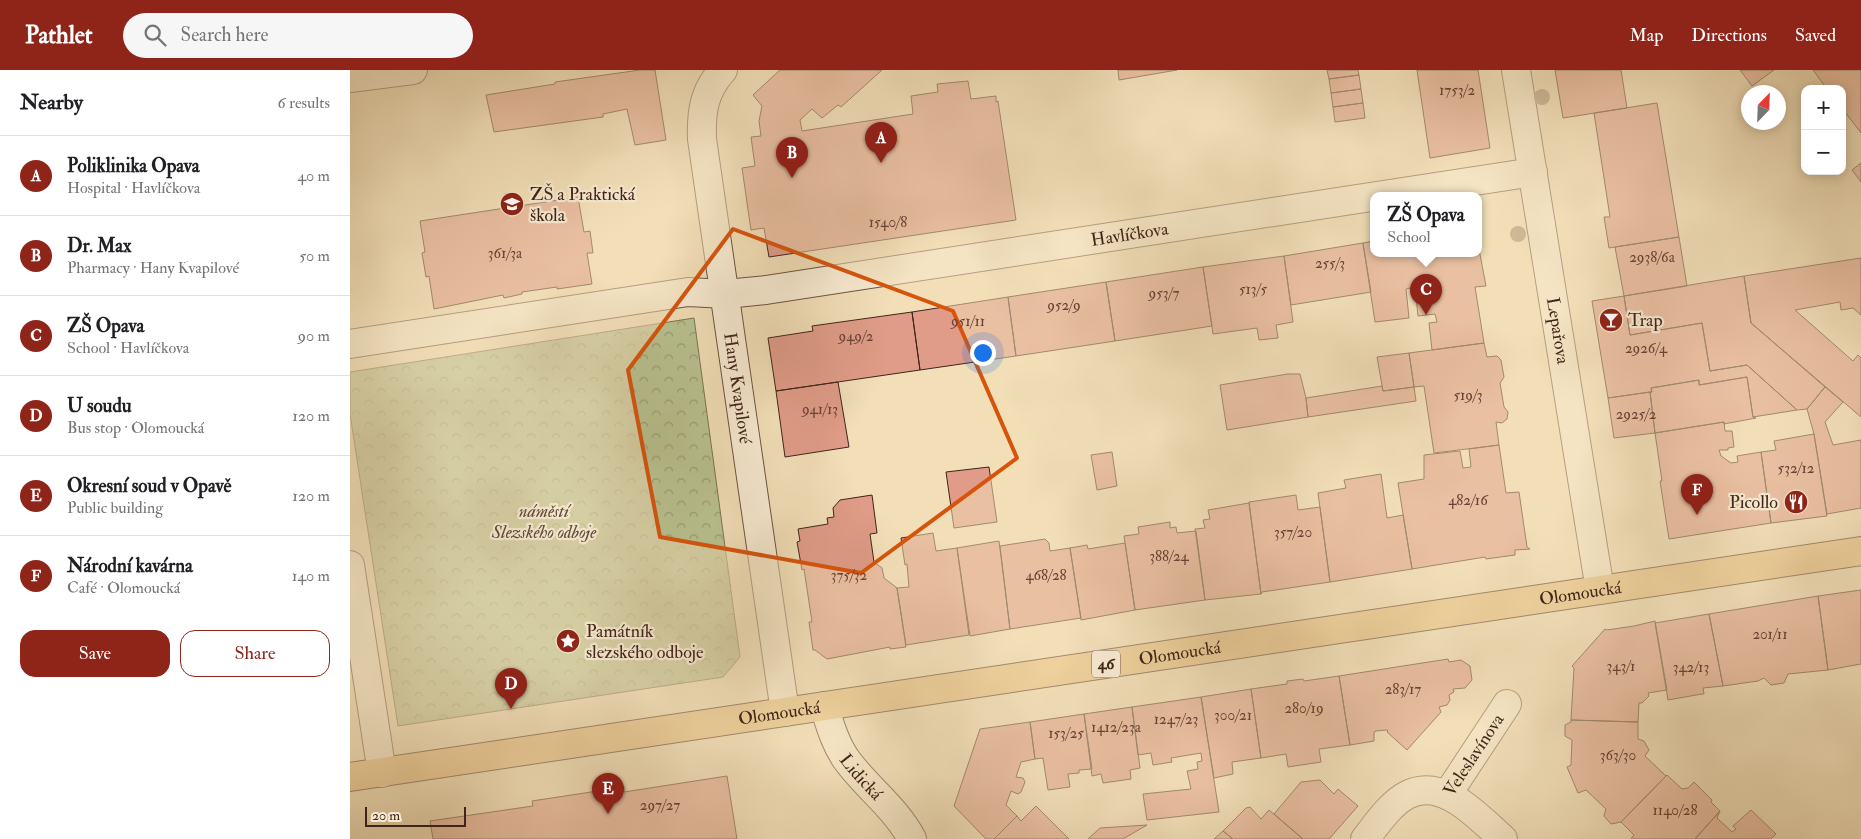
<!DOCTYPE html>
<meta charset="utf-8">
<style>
body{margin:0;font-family:"IM FELL Double Pica",serif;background:#f6f6f6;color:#202124}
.controls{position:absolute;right:15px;top:15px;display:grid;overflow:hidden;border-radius:10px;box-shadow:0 2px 12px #0003}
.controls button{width:45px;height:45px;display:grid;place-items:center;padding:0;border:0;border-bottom:1px solid #e0e0e0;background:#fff;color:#202124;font:25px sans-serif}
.compass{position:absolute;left:1391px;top:15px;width:45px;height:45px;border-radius:50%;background:#fff;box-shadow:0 2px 12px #0003;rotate:23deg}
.scale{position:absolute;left:15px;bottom:12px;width:101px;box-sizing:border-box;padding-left:5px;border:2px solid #3f2419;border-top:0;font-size:14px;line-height:18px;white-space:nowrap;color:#3f2419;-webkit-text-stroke:4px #f7ead1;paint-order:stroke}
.you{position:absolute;left:632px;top:282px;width:18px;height:18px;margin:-12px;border:4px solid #fff;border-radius:50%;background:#1a73e8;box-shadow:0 0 0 8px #1a73e833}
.badge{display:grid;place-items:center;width:32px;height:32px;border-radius:50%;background:#8f2418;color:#fff;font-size:16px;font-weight:700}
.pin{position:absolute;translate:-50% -41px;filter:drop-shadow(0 1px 2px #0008)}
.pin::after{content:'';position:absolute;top:26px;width:18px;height:15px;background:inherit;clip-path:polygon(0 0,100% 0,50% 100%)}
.popup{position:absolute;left:1020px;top:122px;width:112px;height:65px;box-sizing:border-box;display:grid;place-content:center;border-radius:10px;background:#fff;filter:drop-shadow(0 1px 4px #0005);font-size:16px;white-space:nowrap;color:#757577}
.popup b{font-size:19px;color:#202124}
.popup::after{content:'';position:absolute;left:50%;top:100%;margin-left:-10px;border:10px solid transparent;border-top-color:#fff}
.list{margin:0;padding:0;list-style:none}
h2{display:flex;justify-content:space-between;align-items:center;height:65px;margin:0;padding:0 20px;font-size:21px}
h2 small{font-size:16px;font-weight:400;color:#757577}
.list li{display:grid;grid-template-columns:32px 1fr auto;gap:15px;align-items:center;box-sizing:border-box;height:80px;padding:0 20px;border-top:1px solid #e0e0e0}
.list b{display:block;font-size:19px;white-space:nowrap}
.list p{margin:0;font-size:16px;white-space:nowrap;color:#757577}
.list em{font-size:16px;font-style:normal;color:#757577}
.actions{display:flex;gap:10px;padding:15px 20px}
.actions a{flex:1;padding:11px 0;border:1px solid #8f2418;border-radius:15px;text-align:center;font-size:18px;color:#8f2418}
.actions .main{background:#8f2418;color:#fff}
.icon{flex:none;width:28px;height:28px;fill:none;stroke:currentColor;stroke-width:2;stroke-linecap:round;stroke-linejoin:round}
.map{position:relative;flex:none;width:1511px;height:769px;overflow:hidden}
header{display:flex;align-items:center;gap:30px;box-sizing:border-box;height:70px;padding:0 25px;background:#8f2418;color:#fff}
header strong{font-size:24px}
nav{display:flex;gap:28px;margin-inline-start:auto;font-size:18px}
.search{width:350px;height:45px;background:#f6f6f6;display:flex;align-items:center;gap:12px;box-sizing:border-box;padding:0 18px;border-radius:28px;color:#757577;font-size:19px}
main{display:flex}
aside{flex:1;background:#fff}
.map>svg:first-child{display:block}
</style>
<header>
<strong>Pathlet</strong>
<div class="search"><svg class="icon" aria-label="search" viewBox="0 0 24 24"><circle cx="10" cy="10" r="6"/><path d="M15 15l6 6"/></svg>Search here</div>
<nav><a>Map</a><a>Directions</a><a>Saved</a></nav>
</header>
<main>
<aside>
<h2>Nearby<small>6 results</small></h2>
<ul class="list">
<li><span class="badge">A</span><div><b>Poliklinika Opava</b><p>Hospital · Havlíčkova</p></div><em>40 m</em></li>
<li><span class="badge">B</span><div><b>Dr. Max</b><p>Pharmacy · Hany Kvapilové</p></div><em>50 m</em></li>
<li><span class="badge">C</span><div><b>ZŠ Opava</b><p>School · Havlíčkova</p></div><em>90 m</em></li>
<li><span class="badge">D</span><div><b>U soudu</b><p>Bus stop · Olomoucká</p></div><em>120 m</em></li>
<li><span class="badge">E</span><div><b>Okresní soud v Opavě</b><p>Public building</p></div><em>120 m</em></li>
<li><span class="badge">F</span><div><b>Národní kavárna</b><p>Café · Olomoucká</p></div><em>140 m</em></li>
</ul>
<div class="actions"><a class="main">Save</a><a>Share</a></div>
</aside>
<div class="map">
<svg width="1511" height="769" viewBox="0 0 1511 769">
<defs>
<pattern id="park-crowns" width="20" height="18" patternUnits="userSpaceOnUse" patternTransform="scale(1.25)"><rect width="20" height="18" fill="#b9c290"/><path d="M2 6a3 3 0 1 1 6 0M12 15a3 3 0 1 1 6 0" fill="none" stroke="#989d75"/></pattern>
</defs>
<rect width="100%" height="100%" fill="#f2dfb8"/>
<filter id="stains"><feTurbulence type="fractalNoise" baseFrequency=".004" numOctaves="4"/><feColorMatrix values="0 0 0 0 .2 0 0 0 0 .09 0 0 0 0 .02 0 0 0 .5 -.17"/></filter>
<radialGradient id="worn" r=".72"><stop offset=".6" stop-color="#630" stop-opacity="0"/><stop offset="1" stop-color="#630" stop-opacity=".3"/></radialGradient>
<!-- park -->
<path fill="url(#park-crowns)" stroke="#7c7354" d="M344 248 390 587 373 607 48 656 0 344V302Z"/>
<!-- building -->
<path fill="#e09c88" stroke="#3f2419" d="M290 0H305L316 70 285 75 277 39 253 44V47L144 62 136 25 205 14V12Z
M430 0H532L491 37 488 35 472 48 462 39 450 50 452 61 563 44 561 26 588 22 587 14 618 11 621 29 646 26V32L648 31 666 150 419 187 414 158 401 160 392 98 405 96 401 67 411 66 409 51 412 36 403 25Z
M768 0H827L769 10Z
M977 0H1008L1009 5 979 9Z
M1067 0H1128L1140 78 1080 88Z
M1205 0H1271L1277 38 1213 48Z
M1390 0H1424L1402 16Z
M1463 0H1511V63L1492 38V19H1477Z
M1009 5 1011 19 981 23 979 9Z
M1011 19 1013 33 983 37 981 23Z
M1013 33 1015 48 985 52 983 37Z
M1307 33 1329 167 1259 178 1254 147H1260L1244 43Z
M1511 93V112L1502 100Z
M228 127 234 162 240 161 243 183H237L242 214 207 219V217L172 222V224L154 228 153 225 84 239 79 206 76 207 72 183 75 182 70 151Z
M1329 167 1337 216 1274 226 1265 177Z
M1024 171V184H1128V174L1136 216 1125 217 1134 273 1082 280 1079 253 1087 252 1085 244 1068 246 1065 217 1056 219 1059 248 1025 252 1013 173Z
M1013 173 1021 222 941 235 934 186Z
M934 186 943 252 926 255 928 268 909 270 907 258 863 264 853 197Z
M1511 188V245L1503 238 1491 240 1490 232 1445 240 1503 291 1508 285 1511 288V347L1401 253 1394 206Z
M853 197 862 256 765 271 756 212Z
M1394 206 1401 253 1475 317 1457 339 1447 340 1397 295 1360 301 1352 253 1280 265 1274 226Z
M756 212 765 271 666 286 658 227Z
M1274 226 1280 265 1352 253 1360 301 1397 295 1447 340 1403 347 1397 307 1349 315V310L1301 318 1302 322H1300L1258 328 1242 231Z
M658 227 666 286 570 300 562 242Z
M562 242 570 300 426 321 418 268 463 261 462 256Z
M1134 273 1137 287 1147 286 1151 290 1154 307 1150 313 1154 337 1158 342 1157 349 1152 353 1146 352 1149 375 1084 383 1074 316 1064 317 1059 283Z
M1059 283 1064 317 1033 321 1027 287Z
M938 304H950L956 328 958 347 877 360 870 315Z
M1397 307 1403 347 1406 348 1374 354V352L1305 363 1300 322H1302L1301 318 1349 310V315Z
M488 312 499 377 435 387 426 321Z
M1032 316 1033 321 1064 317 1066 331 958 347 956 328Z
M1475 317 1493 332 1475 352 1483 375 1511 370V438L1477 444 1464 364 1457 339Z
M1300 322 1305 363 1264 368 1258 328Z
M1374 352 1375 361H1382L1384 377 1378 378V380H1369L1371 386 1381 393 1388 392 1387 386 1411 382 1421 453 1319 469 1310 411H1312L1305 363Z
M1464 364 1477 446 1421 453 1411 382 1426 380 1424 371Z
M1149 375 1156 423 1169 422 1177 477 1180 479 1165 480V485L1136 489 1135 487 1062 499 1048 413 1074 409V385L1110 381 1113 398 1121 397 1119 379Z
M762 382 767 416 747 420 741 385Z
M639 397 647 452 604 458 596 402Z
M1031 404 1037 448 1053 445 1062 499 980 512 968 423 996 418 994 410Z
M522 425 527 463 520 464 524 492 532 498 534 508 547 518 556 577 540 579V577L477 589 465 580H463L459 552H462L454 499 452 500 447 472 450 471 448 459 478 454 477 448 484 447 483 438 490 430Z
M946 425 948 440 970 437 980 512 912 522 911 524 899 432Z
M899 433 911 524 855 530 845 459 855 458 853 450 860 449 858 440Z
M820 452V458L826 457 827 463 846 461 855 530 785 540 774 466 789 464 788 457Z
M583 463 586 481 607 478 619 565 556 575 547 518 559 517 557 494 555 495 551 468Z
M695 469 699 473 700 481 720 478 731 548 660 559 650 476Z
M649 471 660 559 620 566 607 478Z
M775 473 785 540 731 550 720 478 737 475 738 479Z
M1511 520V594L1478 600 1468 526Z
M1468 526 1478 600 1438 604 1434 613 1421 615 1414 608 1408 611 1373 616 1359 544Z
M1359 544 1373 616 1353 618 1354 624H1352L1318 630 1305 553Z
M1305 551 1317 620 1298 623 1299 626 1292 633H1289L1288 652 1221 650 1224 598 1222 596 1255 559 1257 560 1284 556Z
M1098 589 1099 592 1111 590 1120 596 1122 610 1115 618 1103 619 1104 622 1099 625 1100 630 1097 635 1089 637 1091 642 1057 680 1037 662 1038 661 1037 660 1025 661 1024 663V671L1000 675 989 606Z
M989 606 1000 675 969 679 971 692 938 697 936 684 911 688 901 619 937 614V611L953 609 954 611Z
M901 619 911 688 882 692 883 704 864 708 851 627Z
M851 627 869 742 797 750 793 724 841 719 837 701 848 699 847 692 852 691 851 683 821 688 822 692 803 695 801 683 788 685 782 637Z
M782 637 790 698 780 700 781 709 753 713 751 704 742 706 734 644Z
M734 644 742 699 729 700V703L718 704 720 717 698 720 693 688 685 689 680 652Z
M1221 650 1288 652V669L1294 671 1299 680 1295 686 1316 706 1271 752 1261 754 1254 746 1256 739 1236 720 1228 723 1217 697 1221 695 1222 670 1215 666V655L1221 652Z
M680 652 685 689 671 692 666 707 673 708 675 712 671 722 668 724 661 721 656 735 667 746 644 769H636L604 736 630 659Z
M1317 705 1332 719 1338 718 1344 712 1362 730 1361 732 1370 741 1345 769H1281L1284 765 1271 752Z
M377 706 387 769H83L80 751 183 736 182 731 274 717V722Z
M970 710 984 724 988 719 1008 736 979 769H953L924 744 951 712Z
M686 736 719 769H644L667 746 671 751Z
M900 737 911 749 919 740 953 769H883L873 761 896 738Z
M1401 740 1426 764 1421 769H1345L1370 741 1367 748 1382 762 1386 759 1383 756Z
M797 755 773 769H738L750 758Z
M873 761 883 769H864Z"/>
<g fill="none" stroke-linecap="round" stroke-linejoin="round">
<!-- street casing -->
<g stroke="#6c5341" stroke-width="30">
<g id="street">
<path id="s1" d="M373 0C354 21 351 41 352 69L435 642"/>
<path id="s2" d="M1166 0 1250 520"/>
<path d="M0 8 63 0"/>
<path id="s3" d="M0 274 338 222 376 224 416 220 1183 102"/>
<path d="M0 495 32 703"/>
<path id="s4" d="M1097 725 1157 634"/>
<path d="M1015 769C1027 754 1040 734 1057 725 1093 706 1129 748 1153 769"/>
</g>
</g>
<!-- secondary casing -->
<g stroke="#3f2419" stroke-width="30">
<g id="secondary">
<path id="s5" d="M474 636C480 655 485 673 496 689 516 717 546 738 562 769"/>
</g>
</g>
<!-- primary casing -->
<g stroke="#3f2419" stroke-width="30">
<g id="primary">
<path id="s6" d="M0 707 1511 481"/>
</g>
</g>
<!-- street -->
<use href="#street" stroke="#f7ead1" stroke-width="28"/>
<!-- secondary -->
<use href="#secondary" stroke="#f7ead1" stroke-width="28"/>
<!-- primary -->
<use href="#primary" stroke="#e9c07c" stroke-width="28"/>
</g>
<!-- trees -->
<g fill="#a18e71">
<circle cx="1192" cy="27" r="8"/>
<circle cx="1168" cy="164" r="8"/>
</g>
<!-- marked area -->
<path d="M0 0H1511V769H0ZM383 159 603 241 667 388 511 503 310 467 278 300Z" fill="#f2dfb8" fill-opacity=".55" fill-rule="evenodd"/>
<path fill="none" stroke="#d7540d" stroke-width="4" stroke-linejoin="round" d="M383 159 603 241 667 388 511 503 310 467 278 300Z"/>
<!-- icons -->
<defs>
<g id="school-disc" transform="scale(1.25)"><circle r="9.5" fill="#8f2418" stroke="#f7ead1"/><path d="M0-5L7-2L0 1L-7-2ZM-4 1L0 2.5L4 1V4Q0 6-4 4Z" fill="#fff"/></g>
<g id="bar-disc" transform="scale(1.25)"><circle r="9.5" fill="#8f2418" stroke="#f7ead1"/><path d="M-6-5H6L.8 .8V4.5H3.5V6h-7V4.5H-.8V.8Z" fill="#fff"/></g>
<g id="restaurant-disc" transform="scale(1.25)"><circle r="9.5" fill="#8f2418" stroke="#f7ead1"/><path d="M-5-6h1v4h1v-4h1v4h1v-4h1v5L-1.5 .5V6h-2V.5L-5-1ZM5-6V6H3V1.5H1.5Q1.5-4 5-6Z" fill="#fff"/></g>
<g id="sight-disc" transform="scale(1.25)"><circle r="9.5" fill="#8f2418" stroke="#f7ead1"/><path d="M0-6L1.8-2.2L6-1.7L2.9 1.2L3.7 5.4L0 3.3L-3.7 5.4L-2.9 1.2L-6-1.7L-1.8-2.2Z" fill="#fff"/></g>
</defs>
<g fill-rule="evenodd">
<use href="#school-disc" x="162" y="134"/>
<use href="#bar-disc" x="1261" y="250"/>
<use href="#restaurant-disc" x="1446" y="432"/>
<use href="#sight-disc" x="218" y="571"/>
</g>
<g text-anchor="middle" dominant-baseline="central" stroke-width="4.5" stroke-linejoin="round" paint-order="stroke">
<!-- number labels -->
<g font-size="15" fill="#674235">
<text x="1107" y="20">1753/2</text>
<text x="538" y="152">1540/8</text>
<text x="155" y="183">361/3a</text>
<text x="1302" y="187">2938/6a</text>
<text x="980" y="193">255/3</text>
<text x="903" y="219">513/5</text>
<text x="814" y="223">953/7</text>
<text x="714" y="235">952/9</text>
<text x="618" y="251">951/11</text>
<text x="506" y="266">949/2</text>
<text x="1296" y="278">2926/4</text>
<text x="1118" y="325">519/3</text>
<text x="470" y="339">941/13</text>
<text x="1286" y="344">2925/2</text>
<text x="1446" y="398">532/12</text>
<text x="1118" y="430">482/16</text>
<text x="943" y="462">357/20</text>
<text x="819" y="486">388/24</text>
<text x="499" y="505">375/32</text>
<text x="696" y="505">468/28</text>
<text x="1420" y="564">201/11</text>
<text x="1271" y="596">343/1</text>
<text x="1341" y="597">342/13</text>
<text x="1053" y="619">283/17</text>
<text x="954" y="638">280/19</text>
<text x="883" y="645">300/21</text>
<text x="826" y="649">1247/23</text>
<text x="766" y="657">1412/23a</text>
<text x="716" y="663">153/25</text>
<text x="1268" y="685">363/30</text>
<text x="310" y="735">297/27</text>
<text x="1325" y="740">1140/28</text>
</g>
<!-- shield labels -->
<rect fill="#f7ead1" stroke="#765f50" stroke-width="1" x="742" y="580.5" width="28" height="27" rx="4"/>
<g font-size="16" font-weight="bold" fill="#3f2419">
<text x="756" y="594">46</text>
</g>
<!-- poi labels -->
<g font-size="18" fill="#3f2419" stroke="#f7ead1" text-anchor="start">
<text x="180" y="124">ZŠ a Praktická<tspan x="180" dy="21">škola</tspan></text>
<text x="1278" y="250">Trap</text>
<text x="1428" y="432" text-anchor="end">Picollo</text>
<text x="236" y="561">Památník<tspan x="236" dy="21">slezského odboje</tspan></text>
</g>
<!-- street labels -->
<g font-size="18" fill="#3f2419" stroke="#f7ead1">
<text stroke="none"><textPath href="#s3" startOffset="788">Havlíčkova</textPath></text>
<text stroke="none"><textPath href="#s2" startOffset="264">Lepařova</textPath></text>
<text stroke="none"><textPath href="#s1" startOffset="326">Hany Kvapilové</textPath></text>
<text stroke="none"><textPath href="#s6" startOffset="1244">Olomoucká</textPath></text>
<text stroke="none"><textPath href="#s6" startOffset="839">Olomoucká</textPath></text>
<text stroke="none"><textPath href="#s6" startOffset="434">Olomoucká</textPath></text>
<text stroke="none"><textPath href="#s4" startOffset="48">Veleslavínova</textPath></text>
<text stroke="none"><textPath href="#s5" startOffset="81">Lidická</textPath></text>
</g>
<!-- park labels -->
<g font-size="18" font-style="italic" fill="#5e4c37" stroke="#f7ead1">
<text x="194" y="441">náměstí<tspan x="194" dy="21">Slezského odboje</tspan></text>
</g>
</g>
<rect width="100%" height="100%" filter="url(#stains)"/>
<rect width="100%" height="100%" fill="url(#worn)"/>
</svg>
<div class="controls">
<button>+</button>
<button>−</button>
</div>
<svg class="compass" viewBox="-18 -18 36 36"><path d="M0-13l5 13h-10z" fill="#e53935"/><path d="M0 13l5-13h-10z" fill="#757577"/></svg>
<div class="scale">20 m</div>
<div class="you"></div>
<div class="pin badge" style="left:531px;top:93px">A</div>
<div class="pin badge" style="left:442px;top:108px">B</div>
<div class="pin badge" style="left:1076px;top:245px">C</div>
<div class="popup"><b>ZŠ Opava</b>School</div>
<div class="pin badge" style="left:161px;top:639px">D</div>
<div class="pin badge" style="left:258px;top:744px">E</div>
<div class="pin badge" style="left:1347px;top:445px">F</div>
</div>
</main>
